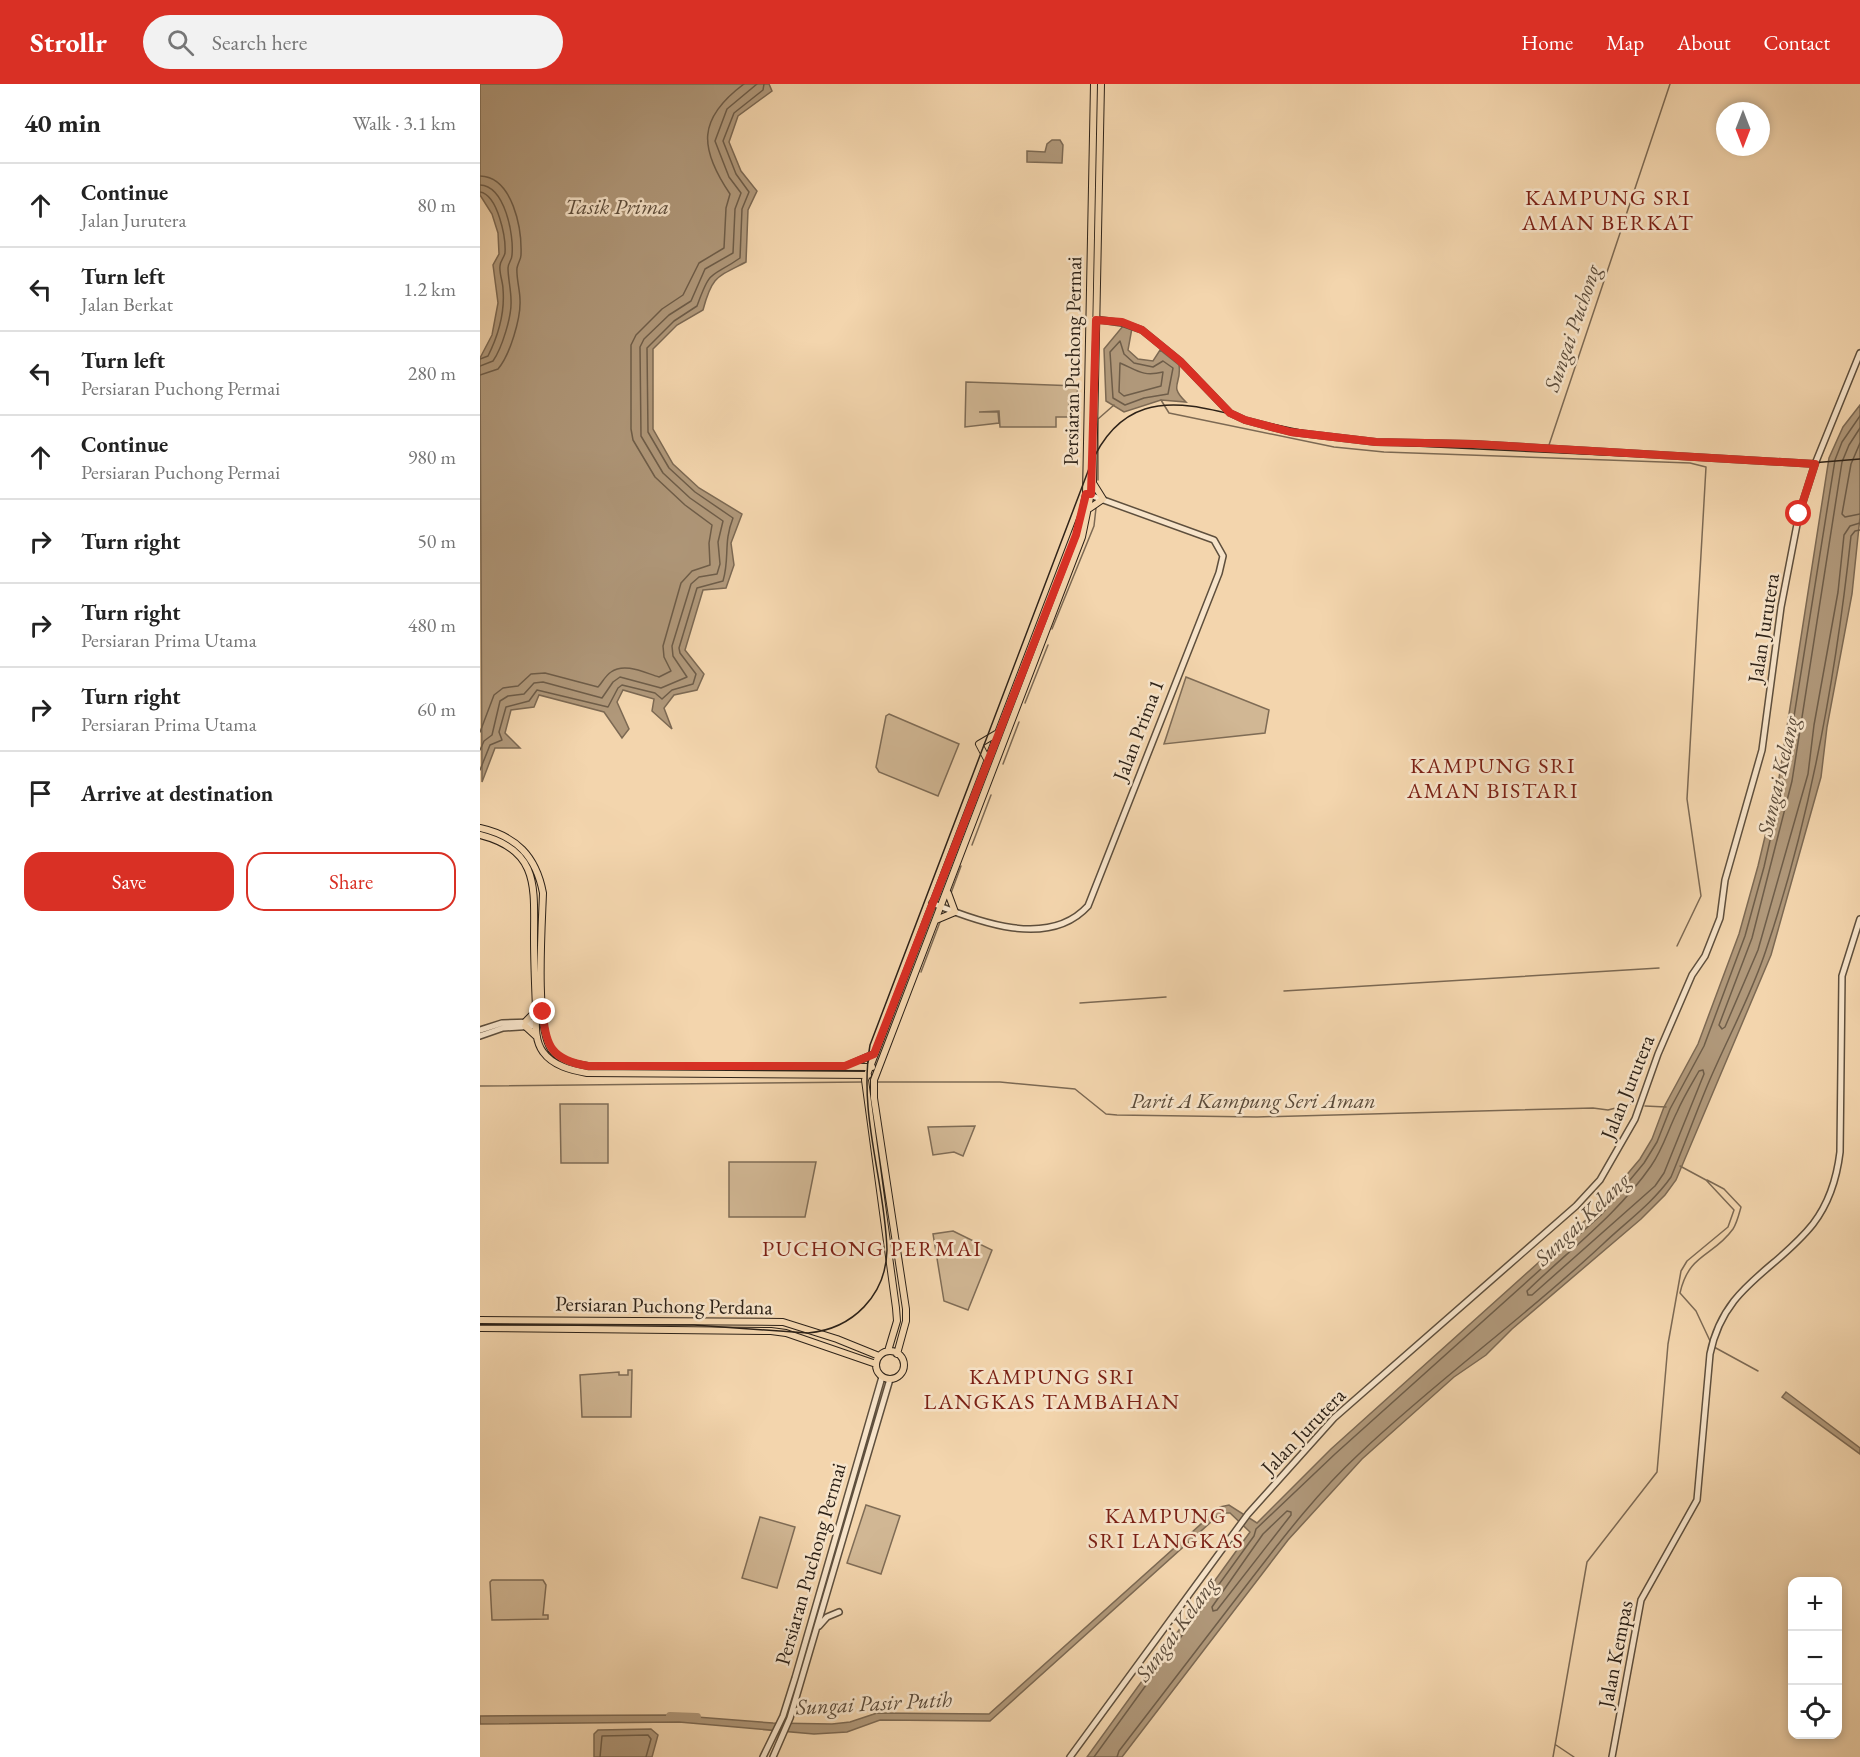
<!DOCTYPE html>
<meta charset="utf-8">
<style>
body{margin:0;font-family:"EB Garamond",serif;background:#f2f2f2;color:#222}
.controls{position:absolute;right:18px;bottom:18px;display:grid;overflow:hidden;border-radius:12px;box-shadow:0 3px 9px #0003}
.controls button{width:54px;height:54px;display:grid;place-items:center;padding:0;border:0;border-bottom:2px solid #e0e0e0;background:#fff;color:#222;font:30px sans-serif}
.compass{position:absolute;left:1236px;top:18px;width:54px;height:54px;border-radius:50%;background:#fff;box-shadow:0 3px 9px #0003;rotate:180deg}
.stop{position:absolute;width:18px;height:18px;margin:-14px;border:4px solid #d93025;border-radius:50%;background:#fff}
.stop.end{background:#d93025;border-color:#fff;box-shadow:0 2px 6px #0008}
.list{margin:0;padding:0;list-style:none}
h2{display:flex;justify-content:space-between;align-items:center;height:78px;margin:0;padding:0 24px;font-size:26px}
h2 small{font-size:20px;font-weight:400;color:#767676}
.list li{display:grid;grid-template-columns:39px 1fr auto;gap:18px;align-items:center;box-sizing:border-box;height:84px;padding:0 24px;border-top:2px solid #e0e0e0}
.list b{display:block;font-size:22px;white-space:nowrap}
.list p{margin:0;font-size:20px;white-space:nowrap;color:#767676}
.list em{font-size:20px;font-style:normal;color:#767676}
.actions{display:flex;gap:12px;padding:18px 24px}
.actions a{flex:1;padding:14px 0;border:2px solid #d93025;border-radius:18px;text-align:center;font-size:21px;color:#d93025}
.actions .main{background:#d93025;color:#fff}
.icon{flex:none;width:33px;height:33px;fill:none;stroke:currentColor;stroke-width:2;stroke-linecap:round;stroke-linejoin:round}
.map{position:relative;flex:none;width:1380px;height:1673px;overflow:hidden}
header{display:flex;align-items:center;gap:36px;box-sizing:border-box;height:84px;padding:0 30px;background:#d93025;color:#fff}
header strong{font-size:28px}
nav{display:flex;gap:33px;margin-inline-start:auto;font-size:21px}
.search{width:420px;height:54px;background:#f2f2f2;display:flex;align-items:center;gap:15px;box-sizing:border-box;padding:0 21px;border-radius:33px;color:#767676;font-size:22px}
main{display:flex}
aside{flex:1;background:#fff}
.map>svg:first-child{display:block}
</style>
<header>
<strong>Strollr</strong>
<div class="search"><svg class="icon" aria-label="search" viewBox="0 0 24 24"><circle cx="10" cy="10" r="6"/><path d="M15 15l6 6"/></svg>Search here</div>
<nav><a>Home</a><a>Map</a><a>About</a><a>Contact</a></nav>
</header>
<main>
<aside>
<h2>40 min<small>Walk · 3.1 km</small></h2>
<ul class="list">
<li><svg class="icon" aria-label="ahead" viewBox="0 0 24 24"><path d="M12 20V5M6 11l6-6 6 6"/></svg><div><b>Continue</b><p>Jalan Jurutera</p></div><em>80 m</em></li>
<li><svg class="icon" aria-label="left" viewBox="0 0 24 24"><path d="M17 20v-9H6M10 6l-5 5 5 5"/></svg><div><b>Turn left</b><p>Jalan Berkat</p></div><em>1.2 km</em></li>
<li><svg class="icon" aria-label="left" viewBox="0 0 24 24"><path d="M17 20v-9H6M10 6l-5 5 5 5"/></svg><div><b>Turn left</b><p>Persiaran Puchong Permai</p></div><em>280 m</em></li>
<li><svg class="icon" aria-label="ahead" viewBox="0 0 24 24"><path d="M12 20V5M6 11l6-6 6 6"/></svg><div><b>Continue</b><p>Persiaran Puchong Permai</p></div><em>980 m</em></li>
<li><svg class="icon" aria-label="right" viewBox="0 0 24 24"><path d="M7 20v-9h11M14 6l5 5-5 5"/></svg><div><b>Turn right</b></div><em>50 m</em></li>
<li><svg class="icon" aria-label="right" viewBox="0 0 24 24"><path d="M7 20v-9h11M14 6l5 5-5 5"/></svg><div><b>Turn right</b><p>Persiaran Prima Utama</p></div><em>480 m</em></li>
<li><svg class="icon" aria-label="right" viewBox="0 0 24 24"><path d="M7 20v-9h11M14 6l5 5-5 5"/></svg><div><b>Turn right</b><p>Persiaran Prima Utama</p></div><em>60 m</em></li>
<li><svg class="icon" aria-label="arrive" viewBox="0 0 24 24"><path d="M6 21V4h12l-3 4 3 4H6"/></svg><div><b>Arrive at destination</b></div></li>
</ul>
<div class="actions"><a class="main">Save</a><a>Share</a></div>
</aside>
<div class="map">
<svg width="1380" height="1673" viewBox="0 0 1380 1673">
<rect width="100%" height="100%" fill="#f3d5ad"/>
<filter id="stains"><feTurbulence type="fractalNoise" baseFrequency=".00333" numOctaves="4"/><feColorMatrix values="0 0 0 0 .2 0 0 0 0 .09 0 0 0 0 .02 0 0 0 .5 -.17"/></filter>
<radialGradient id="worn" r=".72"><stop offset=".6" stop-color="#630" stop-opacity="0"/><stop offset="1" stop-color="#630" stop-opacity=".3"/></radialGradient>
<!-- green -->
<path fill="#d1b794" stroke="#7f6c56" stroke-width="1.5" d="M486 298 598 302 597 312H589V333H576V343H520L519 327 499 328H518L519 339 485 343Z
M706 593 789 626 785 649 684 660Z
M409 630 479 660 458 712 399 688 396 683 406 632Z
M80 1020H128V1079H81Z
M495 1042 483 1072 474 1068 453 1071 448 1043Z
M249 1078H336L325 1133H249Z
M473 1147 512 1166 488 1226 464 1217 453 1150Z
M148 1286H152L151 1333H102L100 1291 139 1288V1291H148Z
M386 1421 420 1432 401 1490 367 1479Z
M280 1433 315 1443 297 1504 262 1494Z
M12 1496H63L66 1501 63 1531H68V1535L12 1536 10 1498Z"/>
<!-- water -->
<path fill="#b0987a" stroke="#7c6953" stroke-width="1.5" d="M0 0H289L292 7 258 32 249 58 261 87 277 107 268 126 266 178C237 193 232 192 223 226L197 241 173 265V345L193 380 219 404 262 430 251 459 254 481 246 504 223 506 205 566 224 590 217 606 194 611 184 624 192 645 172 627 174 615 143 606 137 618 149 645 142 654 124 628 59 611 54 623 31 626 25 649 40 664H15L2 698 0 274 12 251 18 219 13 181 19 170 18 149 12 130 0 111Z
M572 56H580L583 61 582 79 547 78V67L565 68 567 60Z
M643 242 652 244 648 266 658 275 673 277 680 266 699 281C702 301 688 301 706 318L681 316 644 328 626 317 624 265Z
M1380 321V433L1372 510 1347 643 1341 693 1291 871 1196 1096 1185 1111 1161 1135 1032 1245 1006 1271 974 1293 882 1375 808 1456 642 1673H607L770 1448 750 1429H741L510 1637 400 1636 367 1648 334 1650 199 1638 0 1640V1632L191 1631 293 1639 352 1640 370 1638 397 1629 509 1630 740 1423 749 1421 777 1439 851 1365 1117 1126 1160 1075 1172 1055 1184 1023 1218 960 1259 850 1278 782 1299 694 1349 374 1363 343Z
M1306 1308 1380 1364V1370L1302 1313Z
M171 1645 178 1651 172 1673H114V1650L118 1646Z"/>
<g fill="none" stroke-linecap="round" stroke-linejoin="round">
<!-- shore -->
<path stroke="#6e5d49" stroke-width="1.5" d="M0 92C33 93 42 145 41 171 41 175 38 179 37 184 36 193 40 206 40 216 41 234 30 271 18 285L0 291
M0 101C25 102 34 151 32 171 32 176 28 179 28 184 28 194 31 206 31 216 32 232 22 264 13 277L0 282
M0 108C18 111 26 154 25 169 24 174 20 177 20 182 19 189 23 198 23 205 25 228 18 252 8 272L0 275
M640 257 644 270 654 279 673 283 683 277 693 284 688 310 664 314 645 321 633 314 630 268Z
M640 279C657 286 662 293 683 288L681 302 644 312 639 308Z
M1380 344 1369 361 1362 378 1312 697 1272 854 1239 941 1242 945 1245 943 1278 866 1328 690 1334 641 1358 508 1364 451 1370 442 1380 439
M1380 359 1371 380 1362 430 1365 433 1380 430
M0 648 14 611 23 604 38 602 51 590 65 589 118 603C122 599 125 592 131 588 145 578 165 589 179 593L191 587 184 573 183 562 201 499 212 487 230 481 229 459 232 441 205 421 175 393 153 356 151 345V261L156 251 182 225 203 211 219 179 244 164 246 124 250 110C219 64 217 35 264 0
M0 666 4 657 12 651 20 617 28 612 44 610 54 599 63 598 122 614 133 598 140 593 181 604 207 593 193 572 192 562 211 500 219 493 237 490 240 480 238 458 243 437 210 414 183 389 161 352 160 263 164 255 189 231 211 217 225 185 253 169 255 125 261 109 249 93 235 57 247 25 277 0
M0 686 10 661 22 656 19 648 26 623 49 617 57 606 128 623 138 604 142 601 175 609 182 615 192 606 213 600 216 590 200 569 199 564 217 504 243 497C250 473 243 459 253 434L215 408 189 384 168 348 167 264 194 237 217 222C231 183 230 195 260 174L262 125 269 108 256 90 243 57 254 29 283 6 284 0
M1223 986 1224 990 1184 1089 1175 1102 1052 1211H1048L1047 1207C1089 1166 1137 1131 1171 1082 1183 1065 1188 1046 1197 1028 1203 1014 1211 1001 1219 987Z
M807 1427 811 1428V1431L737 1526 733 1527 732 1523 783 1450Z
M120 1673 122 1652 168 1651 171 1655 166 1673
M614 1673 774 1452 776 1445 855 1370 1121 1131 1164 1079 1177 1058 1190 1025 1224 962 1265 852 1284 783 1304 695 1355 376 1362 358 1380 332
M637 1673 639 1667C683 1609 728 1552 772 1494 805 1451 839 1407 879 1370 957 1296 1044 1234 1123 1160 1146 1138 1172 1120 1191 1093 1204 1062 1215 1031 1228 1000 1247 955 1271 912 1286 866 1331 733 1356 591 1371 452L1375 447 1380 446"/>
<!-- stream -->
<path stroke="#7c6953" stroke-width="1.5" d="M681 316 689 329 854 363 904 368 1210 379 1226 383 1207 715 1221 812 1197 862
M1069 361 1190 0
M618 396V335L634 321
M572 545 614 442 616 424
M545 619 568 561
M523 680 539 638
M492 761 511 711
M471 809 481 782
M441 888 460 838
M804 907 1179 884
M600 919 686 913
M395 998H520L595 1005 626 1030 637 1031 777 1033 1113 1024 1128 1026 1151 1020
M0 1002 384 998
M1165 1022 1186 1023
M1227 1096 1244 1105 1261 1123C1259 1130 1257 1139 1253 1145 1233 1173 1209 1169 1200 1209L1216 1227 1231 1259
M1234 1263 1278 1287
M1076 1661 1094 1673
M1073 1673 1107 1478 1177 1388 1188 1260 1201 1187 1207 1177 1248 1143 1254 1126 1226 1096 1200 1082"/>
<!-- river -->
<path stroke="#b0987a" stroke-width="8" d="M190 1632 217 1633"/>
<!-- minor casing -->
<g stroke="#5e4f3d" stroke-width="8">
<path id="minor" d="M614 235 642 239 662 246 700 277 750 329 765 336 811 348 896 358 994 360 1335 380
M452 819C498 838 569 865 608 822L739 489 743 472 734 456 607 410
M0 946 22 939 55 938
M0 952 23 944 55 942
M339 1542 347 1533 359 1528
M283 1673 303 1632 315 1594 402 1293
M293 1673 310 1634 410 1295
M590 1673 768 1430 854 1334 1096 1122 1120 1096 1155 1035 1178 970 1212 891 1225 872 1240 834 1245 796 1282 666 1301 523 1319 430 1335 380 1380 269
M1132 1673 1161 1516 1217 1416 1230 1270C1244 1201 1295 1188 1333 1140 1349 1119 1357 1093 1360 1068L1362 892 1380 835"/>
</g>
<!-- major casing -->
<g stroke="#2d2218" stroke-width="8">
<path id="major" d="M610 424 623 415 613 399
M508 677 499 660 516 650
M0 744C36 752 56 772 63 809 62 840 55 941 71 965 80 977 94 980 108 982L392 983
M0 751C60 766 54 804 54 855 54 878 55 901 56 924 56 938 54 956 63 968 73 982 91 986 107 989L388 991
M456 836 475 828 468 809
M46 937 56 927
M45 942 57 953
M371 980 394 970
M0 1236 303 1238 357 1255 399 1272
M0 1244 291 1247 306 1249 396 1280
M408 1267 417 1237 416 1224 385 996 602 430 606 410 614 0
M396 1281a14 14 0 1 1 28 0a14 14 0 1 1-28 0Z
M417 1270 426 1237V1225L394 1014V996L602 453 613 399 621 0"/>
</g>
<!-- minor -->
<use href="#minor" stroke="#f7e4ca" stroke-width="5"/>
<!-- major -->
<use href="#major" stroke="#f3d5ad" stroke-width="6"/>
<!-- tram -->
<path stroke="#2d2218" stroke-width="1.5" d="M0 1241H214L328 1249C373 1245 406 1211 407 1166 405 1097 378 1030 390 961L610 382C621 356 637 334 665 325 703 313 749 331 787 339 829 348 870 357 913 361L1319 380 1380 375"/>
</g>
<g fill="none" stroke-linecap="round" stroke-linejoin="round">
<!-- route -->
<path stroke="#d93025" stroke-width="8" d="M63 928C65 962 72 976 108 982H365L394 970 596 451 606 410H611L616 236 642 238 662 246 700 277 750 329 765 336 811 348 896 358 994 360 1335 380 1319 430"/>
</g>
<g text-anchor="middle" dominant-baseline="central" stroke-width="5" stroke-linejoin="round" paint-order="stroke">
<!-- street labels -->
<g font-size="21" fill="#2d2218" stroke="#f7e4ca">
<text transform="translate(592 277) rotate(-89)">Persiaran Puchong Permai</text>
<text transform="translate(1283 544) rotate(-81)">Jalan Jurutera</text>
<text transform="translate(658 646) rotate(-69)">Jalan Prima 1</text>
<text transform="translate(1147 1003) rotate(-68)">Jalan Jurutera</text>
<text transform="translate(184 1221) rotate(1)">Persiaran Puchong Perdana</text>
<text transform="translate(823 1347) rotate(-46)">Jalan Jurutera</text>
<text transform="translate(330 1480) rotate(-74)">Persiaran Puchong Permai</text>
<text transform="translate(1135 1570) rotate(-79)">Jalan Kempas</text>
</g>
<!-- neighbourhood labels -->
<g font-size="22" letter-spacing="1.5" fill="#7a1f14" stroke="#f7e4ca">
<text x="1128" y="113">KAMPUNG SRI<tspan x="1128" dy="25">AMAN BERKAT</tspan></text>
<text x="1013" y="681">KAMPUNG SRI<tspan x="1013" dy="25">AMAN BISTARI</tspan></text>
<text x="392" y="1164">PUCHONG PERMAI</text>
<text x="572" y="1292">KAMPUNG SRI<tspan x="572" dy="25">LANGKAS TAMBAHAN</tspan></text>
<text x="686" y="1431">KAMPUNG<tspan x="686" dy="25">SRI LANGKAS</tspan></text>
</g>
<!-- water labels -->
<g font-size="22" font-style="italic" fill="#5b4b3a" stroke="#f7e4ca">
<text x="137" y="122">Tasik Prima</text>
<text transform="translate(1092 244) rotate(-71)">Sungai Puchong</text>
<text transform="translate(1298 692) rotate(-77)">Sungai Kelang</text>
<text x="773" y="1016">Parit A Kampung Seri Aman</text>
<text transform="translate(1102 1135) rotate(-44)">Sungai Kelang</text>
<text transform="translate(696 1545) rotate(-54)">Sungai Kelang</text>
<text transform="translate(394 1619) rotate(-3)">Sungai Pasir Putih</text>
</g>
</g>
<rect width="100%" height="100%" filter="url(#stains)"/>
<rect width="100%" height="100%" fill="url(#worn)"/>
</svg>
<div class="controls">
<button>+</button>
<button>−</button>
<button><svg class="icon" aria-label="locate" viewBox="0 0 24 24"><circle cx="12" cy="12" r="6"/><path d="M12 2v4M12 18v4M2 12h4M18 12h4"/></svg></button>
</div>
<svg class="compass" viewBox="-18 -18 36 36"><path d="M0-13l5 13h-10z" fill="#e53935"/><path d="M0 13l5-13h-10z" fill="#767676"/></svg>
<div class="stop" style="left:1319px;top:430px"></div>
<div class="stop end" style="left:63px;top:928px"></div>
</div>
</main>
